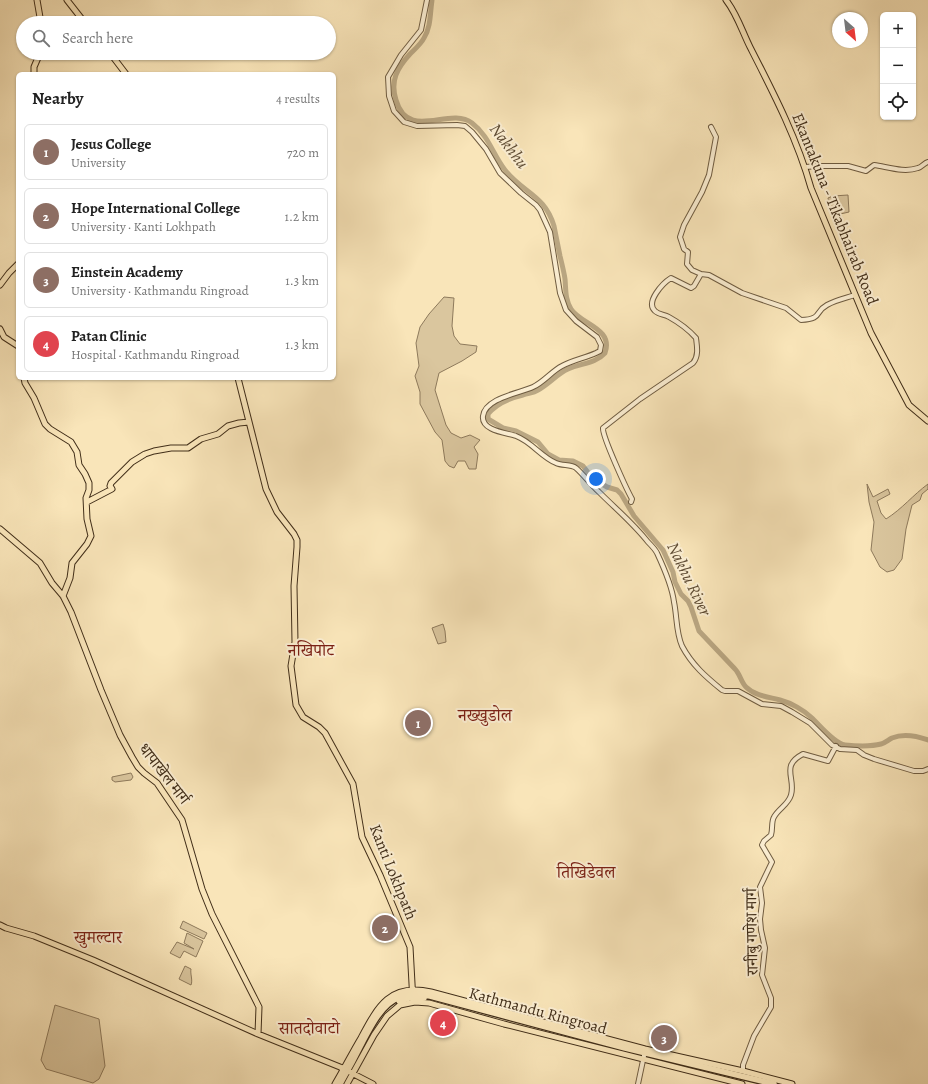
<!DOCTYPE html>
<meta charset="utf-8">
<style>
body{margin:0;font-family:Alegreya,"Noto Serif Devanagari",serif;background:#f2f2f2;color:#222}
.controls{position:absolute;right:12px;top:12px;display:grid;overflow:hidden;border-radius:6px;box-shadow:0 1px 3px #0004}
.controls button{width:36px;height:36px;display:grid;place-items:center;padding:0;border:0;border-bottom:1px solid #e0e0e0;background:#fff;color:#222;font:20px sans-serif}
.compass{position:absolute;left:832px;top:12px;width:36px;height:36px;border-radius:50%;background:#fff;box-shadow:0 1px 3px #0004;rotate:152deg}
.you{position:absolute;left:596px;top:479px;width:14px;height:14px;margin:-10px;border:3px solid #fff;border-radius:50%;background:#1a73e8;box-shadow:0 0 0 6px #1a73e833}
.badge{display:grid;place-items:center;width:26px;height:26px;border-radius:50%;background:#8f2418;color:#fff;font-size:13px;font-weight:700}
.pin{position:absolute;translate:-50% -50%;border:2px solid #fff;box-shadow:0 1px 4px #0006}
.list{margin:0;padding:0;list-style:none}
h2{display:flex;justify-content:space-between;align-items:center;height:52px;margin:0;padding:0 16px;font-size:17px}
h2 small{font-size:13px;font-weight:400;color:#767676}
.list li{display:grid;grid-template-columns:26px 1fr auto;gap:12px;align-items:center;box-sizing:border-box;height:56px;margin:0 8px 8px;padding:0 8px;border:1px solid #e0e0e0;border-radius:6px}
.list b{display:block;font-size:15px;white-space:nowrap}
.list p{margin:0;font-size:13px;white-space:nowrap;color:#767676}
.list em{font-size:13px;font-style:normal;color:#767676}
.icon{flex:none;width:22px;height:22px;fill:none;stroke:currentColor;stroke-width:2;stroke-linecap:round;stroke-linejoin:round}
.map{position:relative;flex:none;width:928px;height:1084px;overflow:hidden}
.search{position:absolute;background:#fff;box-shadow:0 1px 3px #0004;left:16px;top:16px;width:320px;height:44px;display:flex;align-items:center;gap:10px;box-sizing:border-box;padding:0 14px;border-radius:22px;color:#767676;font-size:15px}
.panel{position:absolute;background:#fff;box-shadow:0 1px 3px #0004;left:16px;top:72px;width:320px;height:308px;border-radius:6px}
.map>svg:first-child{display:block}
</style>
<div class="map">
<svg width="928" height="1084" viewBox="0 0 928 1084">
<rect width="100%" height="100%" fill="#f9e5b9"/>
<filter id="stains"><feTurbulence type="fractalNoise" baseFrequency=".005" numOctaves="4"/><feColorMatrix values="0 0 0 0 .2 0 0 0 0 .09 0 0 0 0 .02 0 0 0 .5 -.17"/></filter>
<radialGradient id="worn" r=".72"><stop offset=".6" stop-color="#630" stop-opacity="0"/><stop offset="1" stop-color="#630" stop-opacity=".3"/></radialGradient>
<!-- green -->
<path fill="#dac69e" stroke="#8e7a5c" d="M848 195 849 212 836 215 831 208 829 207 828 198 833 196Z
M444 297 454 298 452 326 454 336 460 344 477 346 476 352 462 361 439 373 435 390 446 425 451 433 461 438 470 435 480 440 474 447 478 454 476 469H469L465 461H458L454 468 449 466 445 461 442 440 435 432 420 404V392L415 376 419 366 416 343 420 327 429 314Z
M867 484 873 497 888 489 890 494 877 501 881 513 886 519C902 509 913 495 928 484V489L922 494 920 500 912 505 906 529 902 559 894 570 887 572 880 567 871 550 874 522 869 502Z
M443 624 445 631 446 642 438 644 432 628Z
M131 773 133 777 131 780 115 782 112 780V777Z
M183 921 207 933 204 939 180 928Z
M187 933 203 941 196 957 184 951 180 958 170 953 177 942 194 949 184 943Z
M185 966 191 969C190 974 193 980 191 985L179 979Z
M55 1005 99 1019 105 1066 99 1079 93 1083 46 1069 41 1060Z"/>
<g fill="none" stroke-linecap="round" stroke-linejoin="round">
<!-- river -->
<path stroke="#baa783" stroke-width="5" d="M432 0C430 13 431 27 424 38 421 44 415 49 410 54 397 68 390 81 396 100 408 142 449 106 472 123 489 136 493 155 505 170 523 193 545 195 554 226 556 236 558 246 560 256 562 264 564 272 565 279 566 290 565 299 571 309 580 324 614 328 605 353 595 364 581 363 568 369 557 374 549 384 538 390 533 393 528 393 523 395 510 398 497 403 488 414V419L503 428 516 431 538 442 548 454 559 460 573 461 583 466 590 475 597 481 607 487 617 490 621 494 634 516 663 550 673 572 675 582 681 594 688 601 691 607 699 631 735 669C740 674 741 682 746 687 755 696 769 697 780 700 791 703 804 710 812 718 819 725 835 744 845 745 856 746 870 747 881 744 885 743 888 740 892 738 904 733 917 736 928 740"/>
<!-- minor casing -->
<g stroke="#6f5c41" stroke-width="6">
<path id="minor" d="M427 0 421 30 401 55 388 77 389 96 394 111 404 122 417 126 457 125 465 126 472 132 486 149 500 173 521 193 536 205 540 210 550 232 560 293 566 310 576 321 597 337 601 345 600 351 596 353C585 358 573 360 562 366 552 371 544 382 533 387 520 393 485 398 483 416 481 431 508 433 516 436 532 442 541 457 556 463 562 466 571 464 576 468 584 475 591 485 599 492 616 509 633 523 648 542 651 545 655 549 657 553 664 568 672 586 674 602 677 616 676 633 682 646 692 665 706 677 722 690L725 691H738L762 704 781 706 792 712 810 723 832 745 840 749 857 750 864 755 874 759 914 771H923L928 769
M711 127 716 137 709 175 702 192 684 225 680 237 684 249 688 252 687 264 692 270 701 274 709 275 742 293 786 308 801 320C823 319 814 312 827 305 836 300 846 298 855 295
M805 167 820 166H848L866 171 874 165C888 167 904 173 918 168 922 167 924 163 928 162
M631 502 632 499C627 490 602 436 603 428L640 399 693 363C699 356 697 346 696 338 689 330 678 322 669 317 664 314 659 315 655 311 645 302 663 283 671 278L691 288 694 286 701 274
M743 1071V1065L754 1036 771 1007V998L762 975 765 948 761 930 760 919 762 903 760 887 772 862 762 845 764 841 771 835C773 829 771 822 774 817 779 808 788 805 791 795 796 778 780 766 803 754L828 761 836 746
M638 1084 645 1051"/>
</g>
<!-- major casing -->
<g stroke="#412e19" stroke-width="7">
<path id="major" d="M37 0 41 23
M67 0 85 23
M726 0C737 14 742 31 750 47 773 92 797 138 811 188L871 333 909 405 928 421
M110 53 126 74
M34 74V67L40 53
M0 285 9 273 18 264
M0 329 4 337 18 346
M24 378 25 383 34 398 45 424 50 429 71 442 77 452 79 465 85 474 89 483V490L86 498 87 519 91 536 87 544 72 563 70 578 63 596
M238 378 266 489 277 512 294 534 297 540V547L294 586 295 642 291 666 296 705 303 717 319 727 325 733 353 784 362 837 380 875 410 947 413 1002
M87 502 112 489 110 486 111 483 132 462 145 454 154 451 171 448H188L201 439 218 434 228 426 239 423 249 422
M0 529 40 563 52 583 63 596 71 612 101 690 120 735 132 757 138 767 144 773 157 783 182 820 202 889 212 914 259 1007 258 1034
M0 925 6 928 34 936 93 960 258 1034 340 1067 373 1084
M335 1084C344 1069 352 1053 361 1038 378 1006 390 983 431 992L645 1049 743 1071 792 1084
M347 1084 374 1035 387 1016 400 1005 415 1002 429 1003 504 1024 742 1084"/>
</g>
<!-- highway casing -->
<g stroke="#412e19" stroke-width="8">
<path id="highway" d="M399 1001 409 998H424
M340 1084C348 1070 356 1055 363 1041 379 1011 392 987 430 996L625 1048 774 1084"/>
</g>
<!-- minor -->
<use href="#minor" stroke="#fbeed2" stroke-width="4"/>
<!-- major -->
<use href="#major" stroke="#f9e5b9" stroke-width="5"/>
<!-- highway -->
<use href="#highway" stroke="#f9e5b9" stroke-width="5.5"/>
</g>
<g text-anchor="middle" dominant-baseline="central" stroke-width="4" stroke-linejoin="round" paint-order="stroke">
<!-- street labels -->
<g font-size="16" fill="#412e19" stroke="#fbeed2">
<text transform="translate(835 209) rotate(68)">Ekantakuna - Tikabhairab Road</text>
<text transform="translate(164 774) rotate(52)">धापाखेल मार्ग</text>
<text transform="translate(393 872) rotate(68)">Kanti Lokhpath</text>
<text transform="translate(752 932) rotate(-91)">रानीबु गणेश मार्ग</text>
<text transform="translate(538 1011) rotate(15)">Kathmandu Ringroad</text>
</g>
<!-- water labels -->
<g font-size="17" font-style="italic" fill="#5f4c34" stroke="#fbeed2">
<text transform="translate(509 146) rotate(53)">Nakhhu</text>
<text transform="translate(689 579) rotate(64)">Nakhu River</text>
</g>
<!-- neighbourhood labels -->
<g font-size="17" fill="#7a1f14" stroke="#fbeed2">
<text x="311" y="650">नखिपोट</text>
<text x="485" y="715">नख्खुडोल</text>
<text x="586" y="872">तिखिडेवल</text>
<text x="98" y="937">खुमल्टार</text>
<text x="309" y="1028">सातदोवाटो</text>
</g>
</g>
<rect width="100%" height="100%" filter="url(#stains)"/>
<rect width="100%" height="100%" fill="url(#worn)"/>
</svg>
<div class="controls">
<button>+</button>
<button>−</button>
<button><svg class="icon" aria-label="locate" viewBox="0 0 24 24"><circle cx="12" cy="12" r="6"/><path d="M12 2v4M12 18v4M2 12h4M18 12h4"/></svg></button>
</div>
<svg class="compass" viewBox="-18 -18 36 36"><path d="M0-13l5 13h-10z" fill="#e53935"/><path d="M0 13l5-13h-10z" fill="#767676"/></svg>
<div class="you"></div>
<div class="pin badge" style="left:418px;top:723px;background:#8d6e63">1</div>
<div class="pin badge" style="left:385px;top:928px;background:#8d6e63">2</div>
<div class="pin badge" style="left:664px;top:1038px;background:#8d6e63">3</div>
<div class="pin badge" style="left:443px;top:1023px;background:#e0444e">4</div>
<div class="search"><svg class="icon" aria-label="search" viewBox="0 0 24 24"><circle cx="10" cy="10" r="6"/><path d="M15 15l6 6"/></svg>Search here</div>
<section class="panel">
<h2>Nearby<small>4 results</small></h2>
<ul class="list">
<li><span class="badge" style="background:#8d6e63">1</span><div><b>Jesus College</b><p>University</p></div><em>720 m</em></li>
<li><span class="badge" style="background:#8d6e63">2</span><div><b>Hope International College</b><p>University · Kanti Lokhpath</p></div><em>1.2 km</em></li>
<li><span class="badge" style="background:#8d6e63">3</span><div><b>Einstein Academy</b><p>University · Kathmandu Ringroad</p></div><em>1.3 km</em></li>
<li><span class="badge" style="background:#e0444e">4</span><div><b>Patan Clinic</b><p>Hospital · Kathmandu Ringroad</p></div><em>1.3 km</em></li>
</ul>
</section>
</div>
